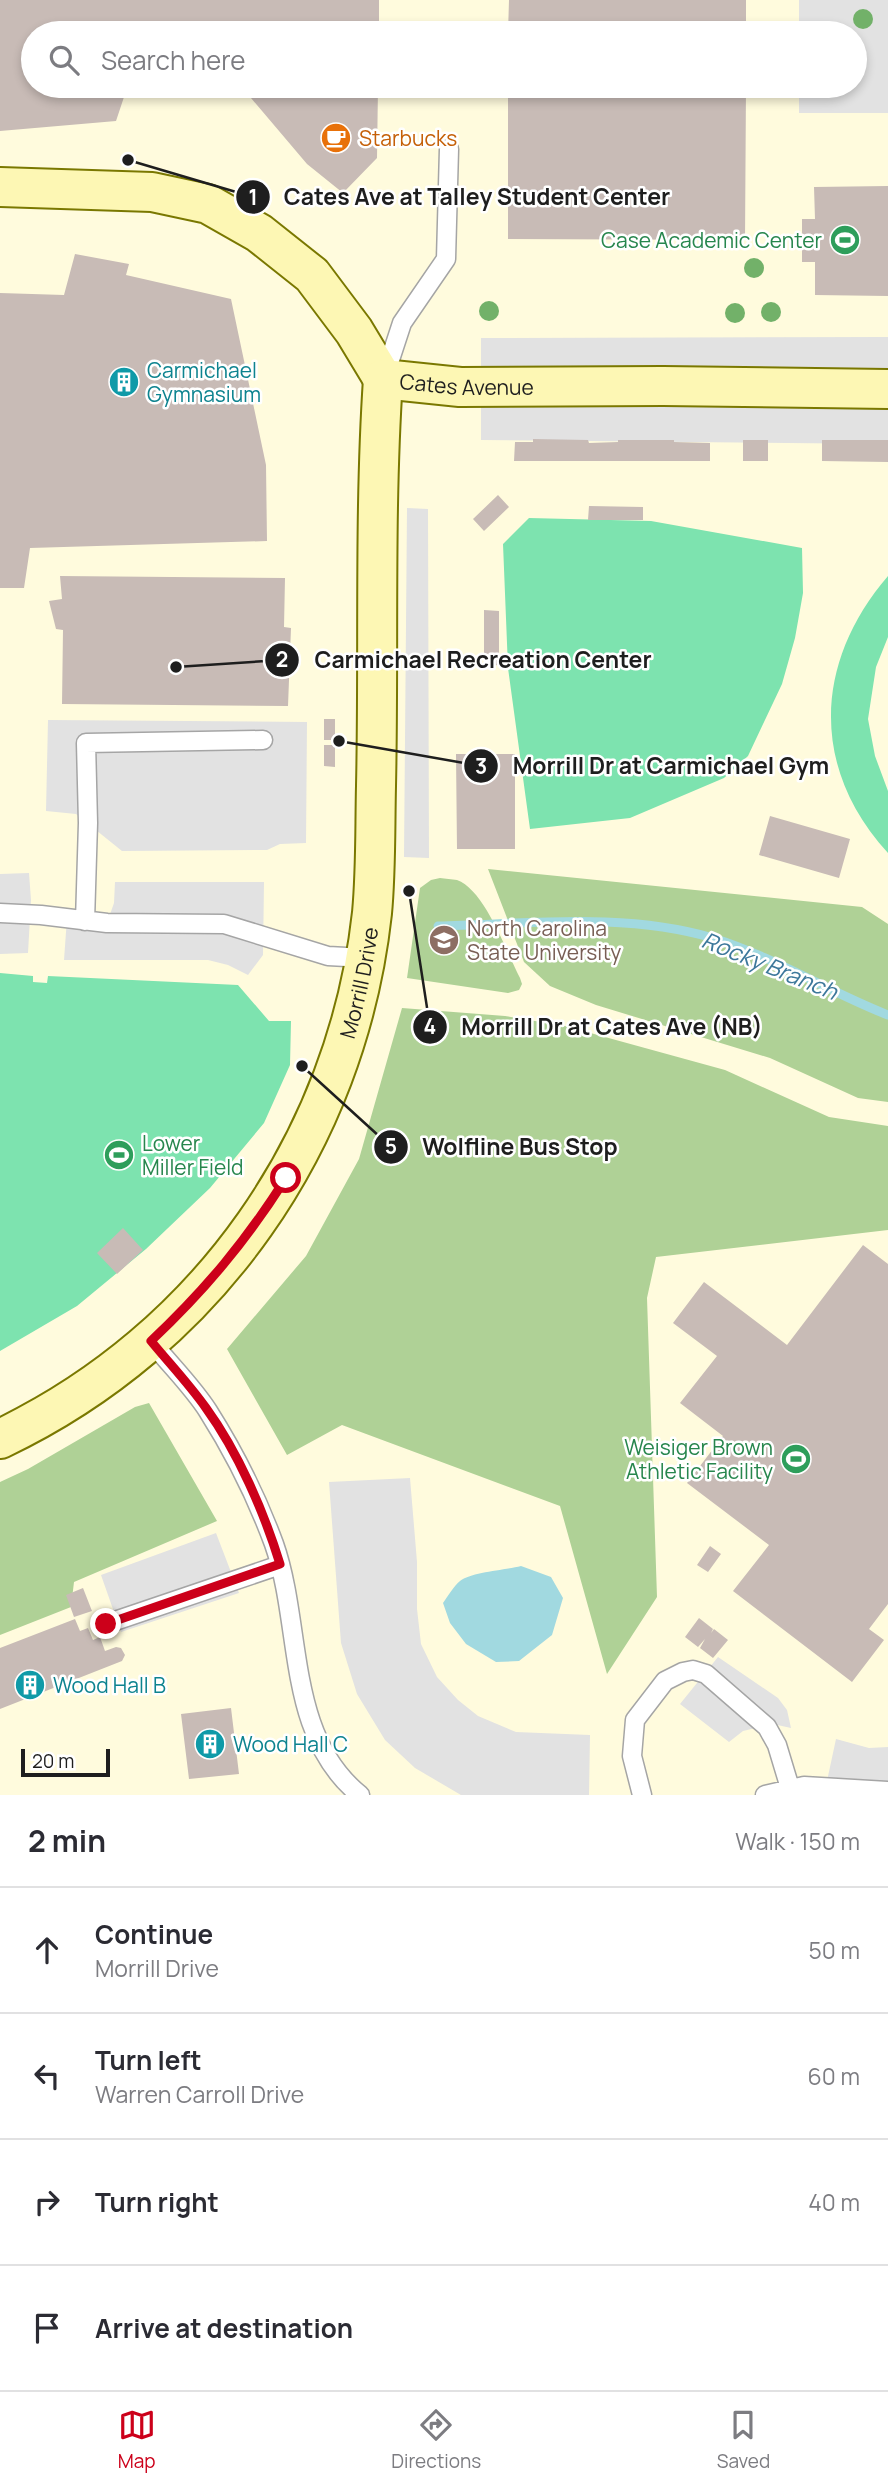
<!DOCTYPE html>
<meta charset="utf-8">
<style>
body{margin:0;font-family:Manrope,sans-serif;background:#f7f7f7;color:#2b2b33}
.scale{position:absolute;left:21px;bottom:18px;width:89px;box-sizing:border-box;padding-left:7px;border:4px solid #1e1e1e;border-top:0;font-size:19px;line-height:24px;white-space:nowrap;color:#1e1e1e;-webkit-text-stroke:5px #fff;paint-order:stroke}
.stop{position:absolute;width:21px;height:21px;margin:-16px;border:5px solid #cc001a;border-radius:50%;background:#fff}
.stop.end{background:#cc001a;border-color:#fff;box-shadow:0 2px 7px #0008}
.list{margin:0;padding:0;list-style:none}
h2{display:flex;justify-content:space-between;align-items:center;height:91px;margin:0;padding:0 28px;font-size:30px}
h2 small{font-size:23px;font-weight:400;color:#7c7c81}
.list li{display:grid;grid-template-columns:46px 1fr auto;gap:21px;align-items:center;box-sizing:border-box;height:126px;padding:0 28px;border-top:2px solid #e1e1e2}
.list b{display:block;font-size:26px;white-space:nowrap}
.list p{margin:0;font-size:23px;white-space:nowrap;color:#7c7c81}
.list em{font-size:23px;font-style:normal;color:#7c7c81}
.icon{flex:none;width:38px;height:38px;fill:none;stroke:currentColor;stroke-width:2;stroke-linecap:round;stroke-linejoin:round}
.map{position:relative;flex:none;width:888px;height:1795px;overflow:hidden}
.search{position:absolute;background:#fff;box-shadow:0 4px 10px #0003;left:21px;right:21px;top:21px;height:77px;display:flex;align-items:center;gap:18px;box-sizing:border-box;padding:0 24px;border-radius:38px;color:#7c7c81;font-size:26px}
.sheet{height:595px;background:#fff}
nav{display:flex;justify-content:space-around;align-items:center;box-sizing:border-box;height:98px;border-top:2px solid #e1e1e2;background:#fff;font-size:19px;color:#7c7c81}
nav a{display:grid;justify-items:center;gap:4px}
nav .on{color:#cc001a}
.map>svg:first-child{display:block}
</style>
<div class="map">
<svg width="888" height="1795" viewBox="0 0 888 1795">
<rect width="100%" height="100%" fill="#f0eae3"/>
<!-- education -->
<path fill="#fffbdd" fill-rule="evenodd" d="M0 0H888V1795H0ZM33 33H855V86H33Z"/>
<!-- forest -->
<path fill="#afd196" d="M488 869 862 907 888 924V1102L858 1098 770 1058 596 1005 550 986 524 962Z
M440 878C445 879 452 879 457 880 485 890 507 953 520 978L522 984 519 990 508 993 407 978 420 888 431 880Z
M402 1008 505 1016 565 1026 725 1070 829 1117 888 1126V1230L656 1257 647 1298 657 1597 607 1674 560 1506 342 1425 287 1455 227 1349 306 1256 359 1159Z
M149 1403 217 1521 74 1582 71 1607 0 1635V1482L28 1469 135 1407Z"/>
<!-- pitch -->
<path fill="#7de3af" d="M529 518 651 521 802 548 803 593 795 638 782 684 748 756 724 778 630 818 530 829 508 668 503 544Z
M888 576V637L876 667 868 719 875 756 888 791V853C810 768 814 662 888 576Z
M0 973 33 976V982L47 983 48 976 238 985 269 1021H291L290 1065 264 1123 210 1188 146 1249 77 1306 0 1351Z"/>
<!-- parking -->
<path fill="#e2e2e2" d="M799 0H888V113H799V86H855V33H799Z
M888 337V444L481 440V338Z
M407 508 428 509 429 858 404 857Z
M48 720 307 722 306 843 280 844 267 850 122 851 76 814 46 811Z
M29 873 31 900 28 953 0 954V874Z
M115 882H264L263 955 248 975 228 965 208 960H64L67 918 107 923 114 903Z
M410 1478 417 1562V1609L421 1644 437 1677 458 1700 478 1716 516 1732 590 1735 589 1795H461L415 1768 385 1740 357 1694 341 1643 329 1482Z
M216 1533 239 1593 121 1632 101 1575Z
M718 1657 778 1698 787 1710 791 1728 773 1724 743 1731 729 1742 680 1704Z
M836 1739 869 1748 888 1747V1795H824Z"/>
<!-- water -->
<path fill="#a1d9e0" d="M521 1566 551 1577 563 1598 552 1635 519 1661 496 1662 466 1644 450 1623 443 1603C448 1596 454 1586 460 1581 471 1572 505 1570 521 1566Z"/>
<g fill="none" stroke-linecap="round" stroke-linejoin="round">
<!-- stream -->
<path stroke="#a1d9e0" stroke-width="9" d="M438 926C529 924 625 912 713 938 774 957 829 992 888 1015"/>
</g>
<!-- building -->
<path fill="#c8bbb6" d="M0 0H379V33H33V86H378L377 158 343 193 307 164 251 98 124 97 116 121 0 131Z
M509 0H746V33H508Z
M508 86H746L745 240 508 239Z
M888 186V296L815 295V262H802V219H815L814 187Z
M75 254 129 264 126 275 231 299 266 465 267 541 30 548 24 588H0V293L64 295Z
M533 439 588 440 589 443 618 442V440H674V442L710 443V461H514L515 442H533Z
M743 440H768V461H743Z
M822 440H888V462L822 461Z
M498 495 509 507 484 531 473 519Z
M589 506 643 507V520H588Z
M60 576 285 578 284 627 291 628 288 706 62 704 63 630 56 629 49 601 62 599Z
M484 610 499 611V665L484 666Z
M324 719H335V740H324Z
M324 745H335V767L324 766Z
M456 754H515V849H457Z
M770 816 850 839 839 878 759 855Z
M123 1228 143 1250 117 1274 97 1253Z
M863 1245 888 1264V1604L869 1629 884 1640 852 1682 733 1591 769 1545 687 1483 723 1436 680 1403 717 1356 673 1323 704 1282 787 1345Z
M710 1546 721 1554 708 1572 697 1565Z
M83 1588 92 1611 74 1617 66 1595Z
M699 1618 713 1629 711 1633 714 1629 728 1640 713 1658 700 1648 705 1639 698 1647 685 1637Z
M75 1619 80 1631 88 1628 93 1640 100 1637 105 1651 116 1647 121 1648 125 1655 122 1661 0 1709V1648Z
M231 1708 239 1774 189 1779 181 1714Z"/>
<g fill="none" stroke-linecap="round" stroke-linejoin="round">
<!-- lane casing -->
<g stroke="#a5a5a5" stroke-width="21">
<path id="lane" d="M384 378 402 323 446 259 449 149
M0 913 41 915 107 923 224 924 328 956 365 958
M85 921 88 823 86 743 263 740
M151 1341C169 1364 192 1386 208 1411 234 1452 257 1498 274 1544 303 1626 285 1735 360 1795
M106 1624 280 1565
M642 1795 632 1756 635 1720 665 1681 683 1672 693 1670 706 1674 767 1727 777 1745 790 1788
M765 1795 804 1786 888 1791"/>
</g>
<!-- secondary casing -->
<g stroke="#7a7800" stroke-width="42">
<g id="secondary">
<path d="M0 187 152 192 208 204 259 233 312 275 354 331 383 379"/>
<path id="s1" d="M383 379 460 387 663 386 888 389"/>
<path id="s2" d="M0 1439C208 1340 347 1141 372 913 376 871 375 828 376 786 379 650 374 514 383 379"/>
</g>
</g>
<!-- lane -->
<use href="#lane" stroke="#fff" stroke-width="18"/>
<!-- secondary -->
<use href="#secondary" stroke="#fdf7b4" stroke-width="38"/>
</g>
<!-- trees -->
<g fill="#72b169">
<circle cx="863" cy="19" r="10"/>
<circle cx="754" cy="268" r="10"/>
<circle cx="489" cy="311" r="10"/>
<circle cx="771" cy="312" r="10"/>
<circle cx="735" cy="313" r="10"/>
</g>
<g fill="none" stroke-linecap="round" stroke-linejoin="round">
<!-- route -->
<path stroke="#cc001a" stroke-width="9" d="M106 1624 280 1564C264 1512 238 1452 206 1408 189 1384 169 1363 151 1341 205 1290 246 1241 286 1178"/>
</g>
<!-- icons -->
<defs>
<g id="cafe-disc" transform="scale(1.575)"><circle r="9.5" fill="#e8710a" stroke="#fff"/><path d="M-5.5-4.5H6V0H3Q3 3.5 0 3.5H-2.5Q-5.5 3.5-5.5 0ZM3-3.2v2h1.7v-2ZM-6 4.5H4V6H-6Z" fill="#fff"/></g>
<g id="stadium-disc" transform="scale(1.575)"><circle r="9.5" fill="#2e9e5b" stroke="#fff"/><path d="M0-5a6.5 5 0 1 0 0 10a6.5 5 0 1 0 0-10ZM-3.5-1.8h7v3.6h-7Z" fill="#fff"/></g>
<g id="building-disc" transform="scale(1.575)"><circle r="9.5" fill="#0f9aa8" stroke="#fff"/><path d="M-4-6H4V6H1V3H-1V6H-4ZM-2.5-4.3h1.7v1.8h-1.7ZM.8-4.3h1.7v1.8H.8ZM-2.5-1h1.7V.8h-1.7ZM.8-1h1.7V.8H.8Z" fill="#fff"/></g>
<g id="university-disc" transform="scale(1.575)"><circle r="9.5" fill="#8d6e63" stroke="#fff"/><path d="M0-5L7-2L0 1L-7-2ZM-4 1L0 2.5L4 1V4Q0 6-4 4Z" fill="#fff"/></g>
</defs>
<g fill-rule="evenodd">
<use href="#cafe-disc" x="336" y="138"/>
<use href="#stadium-disc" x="845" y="240"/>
<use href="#building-disc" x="124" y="382"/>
<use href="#university-disc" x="444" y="940"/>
<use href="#stadium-disc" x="119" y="1155"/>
<use href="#stadium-disc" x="796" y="1459"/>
<use href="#building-disc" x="30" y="1685"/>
<use href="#building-disc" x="210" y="1744"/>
</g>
<g text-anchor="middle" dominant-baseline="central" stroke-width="5" stroke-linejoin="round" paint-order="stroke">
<!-- food labels -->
<g font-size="21" fill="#c56008" stroke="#fff" text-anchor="start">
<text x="359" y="138">Starbucks</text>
</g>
<!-- leisure labels -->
<g font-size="21" fill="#27864d" stroke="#fff" text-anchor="end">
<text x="822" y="240">Case Academic Center</text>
<text x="142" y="1143" text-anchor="start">Lower<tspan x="142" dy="24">Miller Field</tspan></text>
<text x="773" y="1447">Weisiger Brown<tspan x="773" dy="24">Athletic Facility</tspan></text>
</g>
<!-- culture labels -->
<g font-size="21" fill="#0d838f" stroke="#fff" text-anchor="start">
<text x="147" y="370">Carmichael<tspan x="147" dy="24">Gymnasium</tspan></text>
<text x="53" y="1685">Wood Hall B</text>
<text x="233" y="1744">Wood Hall C</text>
</g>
<!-- street labels -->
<g font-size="21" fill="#1e1e1e" stroke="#fff">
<text stroke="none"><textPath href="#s1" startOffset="84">Cates Avenue</textPath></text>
<text stroke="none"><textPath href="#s2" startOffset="602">Morrill Drive</textPath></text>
</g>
<!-- education labels -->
<g font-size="21" fill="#785e54" stroke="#fff" text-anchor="start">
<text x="467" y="928">North Carolina<tspan x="467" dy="24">State University</tspan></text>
</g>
<!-- water labels -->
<g font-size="23" font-style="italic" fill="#3d789b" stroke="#fff">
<text transform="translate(770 965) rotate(22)">Rocky Branch</text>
</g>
</g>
<!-- callouts -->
<path fill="none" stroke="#1e1e1e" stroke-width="2.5" d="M128 160L253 197M176 667L282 660M339 741L481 766M409 891L430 1027M302 1066L391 1147"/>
<g fill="#1e1e1e" stroke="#fff" stroke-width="2.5">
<circle cx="128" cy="160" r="7"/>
<circle cx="176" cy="667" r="7"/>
<circle cx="339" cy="741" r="7"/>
<circle cx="409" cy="891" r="7"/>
<circle cx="302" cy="1066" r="7"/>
<circle cx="253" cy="197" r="18"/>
<circle cx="282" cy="660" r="18"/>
<circle cx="481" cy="766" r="18"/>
<circle cx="430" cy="1027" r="18"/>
<circle cx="391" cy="1147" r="18"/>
</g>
<g font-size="21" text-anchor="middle" font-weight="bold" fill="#fff">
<text x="253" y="205">1</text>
<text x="282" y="667">2</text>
<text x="481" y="774">3</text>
<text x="430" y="1034">4</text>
<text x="391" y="1154">5</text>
</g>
<g font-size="23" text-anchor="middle" font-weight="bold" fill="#1e1e1e" stroke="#fff" stroke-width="5" stroke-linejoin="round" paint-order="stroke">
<text x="477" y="205">Cates Ave at Talley Student Center</text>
<text x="483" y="668">Carmichael Recreation Center</text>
<text x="671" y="774">Morrill Dr at Carmichael Gym</text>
<text x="612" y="1035">Morrill Dr at Cates Ave (NB)</text>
<text x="520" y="1155">Wolfline Bus Stop</text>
</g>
</svg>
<div class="scale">20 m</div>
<div class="stop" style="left:286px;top:1178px"></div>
<div class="stop end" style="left:106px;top:1624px"></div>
<div class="search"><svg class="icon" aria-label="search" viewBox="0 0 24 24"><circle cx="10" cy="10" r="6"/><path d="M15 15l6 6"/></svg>Search here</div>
</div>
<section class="sheet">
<h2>2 min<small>Walk · 150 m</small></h2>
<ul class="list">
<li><svg class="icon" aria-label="ahead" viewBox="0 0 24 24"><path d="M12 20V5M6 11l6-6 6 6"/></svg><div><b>Continue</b><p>Morrill Drive</p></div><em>50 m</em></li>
<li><svg class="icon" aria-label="left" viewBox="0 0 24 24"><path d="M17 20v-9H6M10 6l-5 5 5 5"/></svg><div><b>Turn left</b><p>Warren Carroll Drive</p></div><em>60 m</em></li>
<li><svg class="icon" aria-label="right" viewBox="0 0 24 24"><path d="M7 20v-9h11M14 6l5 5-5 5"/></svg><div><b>Turn right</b></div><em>40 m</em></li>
<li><svg class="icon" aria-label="arrive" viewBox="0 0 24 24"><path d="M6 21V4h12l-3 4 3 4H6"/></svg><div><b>Arrive at destination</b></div></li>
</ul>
</section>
<nav>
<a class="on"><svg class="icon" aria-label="map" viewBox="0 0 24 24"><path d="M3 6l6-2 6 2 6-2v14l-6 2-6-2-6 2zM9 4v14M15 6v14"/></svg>Map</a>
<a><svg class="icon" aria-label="directions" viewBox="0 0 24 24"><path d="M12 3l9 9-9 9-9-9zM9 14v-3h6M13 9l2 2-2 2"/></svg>Directions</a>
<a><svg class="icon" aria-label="saved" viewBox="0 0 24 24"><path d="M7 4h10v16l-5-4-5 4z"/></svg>Saved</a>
</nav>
